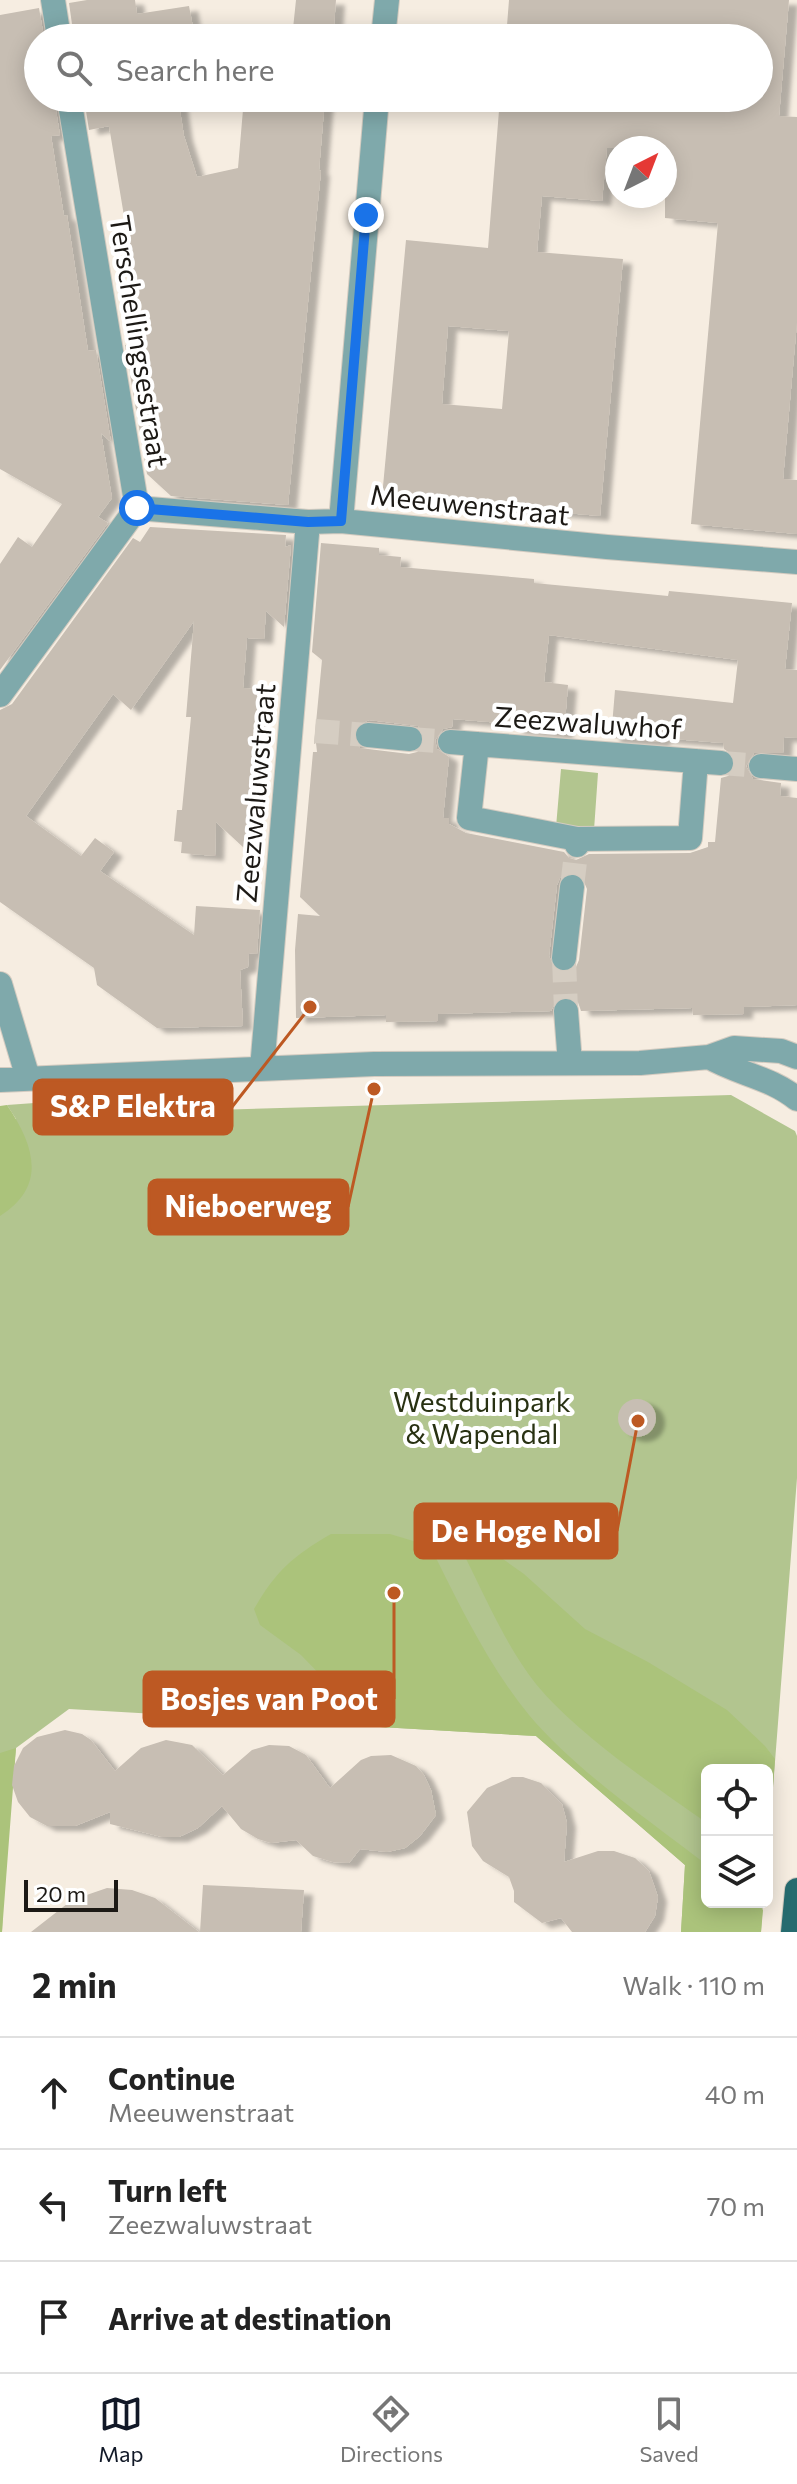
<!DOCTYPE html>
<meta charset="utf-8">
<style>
body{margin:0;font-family:Commissioner,sans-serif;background:#f2f2f2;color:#222}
.controls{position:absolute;right:24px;bottom:24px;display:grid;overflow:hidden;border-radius:12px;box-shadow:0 4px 20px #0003}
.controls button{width:72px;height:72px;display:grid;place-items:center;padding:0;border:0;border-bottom:2px solid #e0e0e0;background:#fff;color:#222;font:40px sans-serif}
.compass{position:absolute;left:605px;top:136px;width:72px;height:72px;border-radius:50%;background:#fff;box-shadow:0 4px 20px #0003;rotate:42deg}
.scale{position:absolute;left:24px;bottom:20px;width:94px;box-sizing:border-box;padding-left:8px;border:4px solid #1c1915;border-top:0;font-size:22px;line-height:28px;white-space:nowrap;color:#1c1915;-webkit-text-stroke:6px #fff;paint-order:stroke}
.stop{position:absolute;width:24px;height:24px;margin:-18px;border:6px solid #1a73e8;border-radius:50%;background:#fff}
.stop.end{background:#1a73e8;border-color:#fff;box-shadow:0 2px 8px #0008}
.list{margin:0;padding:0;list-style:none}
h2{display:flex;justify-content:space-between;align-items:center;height:104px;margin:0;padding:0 32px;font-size:34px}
h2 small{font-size:26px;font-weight:400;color:#767676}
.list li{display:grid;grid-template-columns:52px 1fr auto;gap:24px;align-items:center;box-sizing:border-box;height:112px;padding:0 32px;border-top:2px solid #e0e0e0}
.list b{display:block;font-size:30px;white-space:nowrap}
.list p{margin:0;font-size:26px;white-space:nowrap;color:#767676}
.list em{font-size:26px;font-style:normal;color:#767676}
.icon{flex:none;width:44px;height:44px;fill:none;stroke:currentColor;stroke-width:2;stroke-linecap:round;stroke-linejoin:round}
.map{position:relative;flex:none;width:797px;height:1932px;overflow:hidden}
.search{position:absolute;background:#fff;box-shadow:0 4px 20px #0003;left:24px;right:24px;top:24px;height:88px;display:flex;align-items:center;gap:20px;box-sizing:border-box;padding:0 28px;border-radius:44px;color:#767676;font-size:30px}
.sheet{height:440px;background:#fff}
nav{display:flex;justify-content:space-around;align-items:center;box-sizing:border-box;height:112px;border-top:2px solid #e0e0e0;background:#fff;font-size:22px;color:#767676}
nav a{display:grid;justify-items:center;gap:4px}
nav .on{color:#111827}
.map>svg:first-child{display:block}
</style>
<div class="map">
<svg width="797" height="1932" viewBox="0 0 797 1932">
<defs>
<filter id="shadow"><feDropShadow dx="9" dy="5" stdDeviation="2" flood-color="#0004"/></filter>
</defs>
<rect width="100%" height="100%" fill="#f6ede1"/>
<!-- green -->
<path fill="#b2c58f" d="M561 769 598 773 594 830 556 827Z
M731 1095 795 1131 797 1136V1478L767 1865V1770H707V1902H763L761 1932H681L685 1865 536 1736 69 1709 16 1748 5 1856 2 1932H0V1120L16 1119 7 1105 62 1101 112 1113Z"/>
<!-- forest -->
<path fill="#abc37b" d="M7 1105C34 1145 48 1186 0 1216V1106Z
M331 1534H390L430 1546C459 1604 488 1665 529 1715 576 1771 649 1820 707 1865V1902H754L763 1910 761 1932H681L685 1865 536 1736 346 1725 339 1694 301 1655 260 1625 254 1609C276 1571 293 1556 331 1534Z
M493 1552 524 1574 585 1629 648 1662 727 1710 765 1746 775 1759 767 1865V1770H707V1823C654 1786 576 1733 536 1684 506 1646 486 1598 464 1555Z
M16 1748 2 1932H0V1753Z"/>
<!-- building -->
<path fill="#c7beb3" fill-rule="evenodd" filter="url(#shadow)" d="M87 0H135L137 14 189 6 195 38H74L69 3Z
M296 0H336L333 38H292Z
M509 0H789L779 116 797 117V322L783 479 797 480V534L691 524 718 223 665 218V148H607L602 201 542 196 537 252 623 259 600 516 382 497 406 240 488 248 500 98H759V38L692 32 691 38H506ZM448 326 509 331 502 409 442 404Z
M39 8 44 38H38V98H54L60 135 51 136 64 216 67 215 88 351 96 350 111 442 101 433 112 498 98 517 108 523 0 670V564L18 537 32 547 62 504 0 469V15Z
M84 98H178L184 136 197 177 238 168 244 98H325L319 170 321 171 288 505 171 496 147 474 125 345 144 342 132 264 109 126 89 130Z
M150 527 286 535 285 547 291 545 284 627 266 611 264 639 247 638 243 688 259 689 244 848 216 822 215 856 181 853 182 842 174 841 177 810H182L191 717H186L194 621 131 710 113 694 26 816 81 856 95 838 114 852 100 871 194 935 196 906 260 910 257 954 249 953 248 967 240 970 243 1026 157 1028 97 985 94 968 0 902V710L12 704 133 538 140 542Z
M321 543 379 548V555L401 557 400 567 534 579V583L608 590 668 596 669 591 792 603 785 669 797 670V738L784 737 783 753H754L746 766 753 779 781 783 780 796 797 798V1005L744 1007V1014L693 1015 692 1008 581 1011 578 1002 566 996 557 999 551 1011 438 1014V1021L386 1022V1015L296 1018 295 950 298 914 320 916 300 897 313 752H317L316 743 314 744 322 660 312 652ZM549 635 738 660 733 703 615 690 611 738 661 742V738L723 743 724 749 734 756 736 763 734 771 728 776 721 778 715 842H708V847L690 853 589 854 576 860 569 858 564 852 466 833 449 824V818H443L449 757 437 749 435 740 443 729 452 727 453 719 514 724V729L564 734 568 685 544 682ZM369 720 418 726 424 734 423 747 417 752 409 754 360 748 354 740 353 733 356 726ZM573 872 581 875 587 889 579 960 576 967 563 973 555 970 549 956 557 885 560 878Z
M618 1418a19 19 0 1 1 38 0a19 19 0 1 1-38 0Z
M65 1730 82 1734 91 1740 115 1771 141 1748 166 1740 192 1745 223 1775 252 1750 269 1745 289 1746 306 1755 330 1788 361 1760 371 1756 391 1755 416 1766 424 1775 431 1790 436 1815 420 1836 405 1848 387 1852 360 1849 349 1863 333 1862 313 1856 296 1840 271 1843 258 1839 241 1829 222 1806 198 1828 179 1837H162L110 1824V1812L75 1826H47L30 1817 18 1802 12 1785 14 1766 23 1748 37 1737Z
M512 1777H523L541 1783 562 1804 567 1823 564 1862 598 1851H614L635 1858 649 1871 658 1897 655 1916 645 1932H572L561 1918 542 1923 514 1902V1891L509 1877 483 1861 472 1846 467 1812 487 1788Z
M203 1885 304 1890 301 1932H200Z
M107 1888 132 1890 155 1898 199 1932H31L72 1900Z"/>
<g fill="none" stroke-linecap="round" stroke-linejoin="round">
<!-- minor-tunnel -->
<path stroke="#d5cdc2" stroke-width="24" stroke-dasharray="24 12" stroke-linecap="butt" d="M315 731 368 735
M410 739 450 742
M721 763 761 766
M572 887 577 845
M564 958 566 1011"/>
<!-- minor casing -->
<g stroke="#d3cbc0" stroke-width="26">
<path id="minor" d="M53 0 59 38
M383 38 387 0
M137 508 308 522 341 521 607 547 797 562
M341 521 377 98
M0 695 137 508 69 98
M368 735 410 739
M450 742 721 763
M477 744 469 818 577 839
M761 766 797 769
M577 845V839L690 838 696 761
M564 958 572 887
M0 984 28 1078
M566 1011 570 1063
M709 1057C738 1074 770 1077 797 1099
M262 1069 308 522
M0 1080 374 1064 640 1063 709 1057 734 1048 781 1051 797 1057"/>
</g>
<!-- major casing -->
<g stroke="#d3cbc0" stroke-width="26">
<path id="major" d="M793 1932 797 1890"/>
</g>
<!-- minor -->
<use href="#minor" stroke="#7fa9ab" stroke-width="24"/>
<!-- major -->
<use href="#major" stroke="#266b6f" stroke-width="24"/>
</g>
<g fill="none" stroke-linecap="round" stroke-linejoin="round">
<!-- route -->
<path stroke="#1a73e8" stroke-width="10" d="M137 508 308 522 341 521 366 215"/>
</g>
<g text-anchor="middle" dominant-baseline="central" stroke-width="8" stroke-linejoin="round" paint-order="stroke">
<!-- street labels -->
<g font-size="28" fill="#1c1915" stroke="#fff">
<text transform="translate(140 341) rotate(81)">Terschellingsestraat</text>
<text transform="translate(470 504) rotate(6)">Meeuwenstraat</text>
<text transform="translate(588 722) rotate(4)">Zeezwaluwhof</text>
<text transform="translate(255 793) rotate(-85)">Zeezwaluwstraat</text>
</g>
<!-- park labels -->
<g font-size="28" fill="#283112" stroke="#fff">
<text x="482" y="1401">Westduinpark<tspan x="482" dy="32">&amp; Wapendal</tspan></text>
</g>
</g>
<!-- callouts -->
<path fill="none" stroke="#bd5923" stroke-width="3" d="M310 1007L232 1107M374 1089L348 1207M638 1421L617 1531M394 1593L394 1699"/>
<g fill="#bd5923" stroke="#fff" stroke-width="3">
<circle cx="310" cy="1007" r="8"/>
<circle cx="374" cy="1089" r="8"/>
<circle cx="638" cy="1421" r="8"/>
<circle cx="394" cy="1593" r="8"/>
</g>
<g fill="#bd5923" stroke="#bd5923" stroke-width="3">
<rect x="34" y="1080" width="198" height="54" rx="8"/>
<rect x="149" y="1180" width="199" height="54" rx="8"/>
<rect x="415" y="1504" width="202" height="54" rx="8"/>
<rect x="144" y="1672" width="250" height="54" rx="8"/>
</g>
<g font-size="30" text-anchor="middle" font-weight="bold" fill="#fff">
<text x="133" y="1117">S&amp;P Elektra</text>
<text x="248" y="1217">Nieboerweg</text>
<text x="516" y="1542">De Hoge Nol</text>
<text x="269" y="1710">Bosjes van Poot</text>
</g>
</svg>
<div class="controls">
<button><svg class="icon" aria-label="locate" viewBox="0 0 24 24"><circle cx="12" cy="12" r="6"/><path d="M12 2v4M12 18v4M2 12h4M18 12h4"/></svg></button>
<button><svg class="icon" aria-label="layers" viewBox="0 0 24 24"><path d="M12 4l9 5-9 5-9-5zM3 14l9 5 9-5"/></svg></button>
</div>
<svg class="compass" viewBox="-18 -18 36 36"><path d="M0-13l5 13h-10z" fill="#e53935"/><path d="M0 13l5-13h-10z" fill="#767676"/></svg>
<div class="scale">20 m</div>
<div class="stop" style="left:137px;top:508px"></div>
<div class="stop end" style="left:366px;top:215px"></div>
<div class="search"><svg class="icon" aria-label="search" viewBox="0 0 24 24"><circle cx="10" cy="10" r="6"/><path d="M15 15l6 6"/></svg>Search here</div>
</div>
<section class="sheet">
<h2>2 min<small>Walk · 110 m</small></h2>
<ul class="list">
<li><svg class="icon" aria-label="ahead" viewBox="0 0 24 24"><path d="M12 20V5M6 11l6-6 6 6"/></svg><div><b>Continue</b><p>Meeuwenstraat</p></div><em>40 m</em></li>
<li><svg class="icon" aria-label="left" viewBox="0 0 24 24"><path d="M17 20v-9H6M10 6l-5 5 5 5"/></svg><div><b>Turn left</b><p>Zeezwaluwstraat</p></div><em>70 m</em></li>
<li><svg class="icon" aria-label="arrive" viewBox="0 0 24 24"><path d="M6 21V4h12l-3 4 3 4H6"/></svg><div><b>Arrive at destination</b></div></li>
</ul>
</section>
<nav>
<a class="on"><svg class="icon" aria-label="map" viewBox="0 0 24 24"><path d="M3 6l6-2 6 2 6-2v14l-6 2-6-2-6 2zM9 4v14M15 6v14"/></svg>Map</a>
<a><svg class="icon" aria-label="directions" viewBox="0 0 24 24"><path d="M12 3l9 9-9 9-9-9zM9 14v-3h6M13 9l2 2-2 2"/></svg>Directions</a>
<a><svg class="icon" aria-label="saved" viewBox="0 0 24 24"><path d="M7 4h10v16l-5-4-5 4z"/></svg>Saved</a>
</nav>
